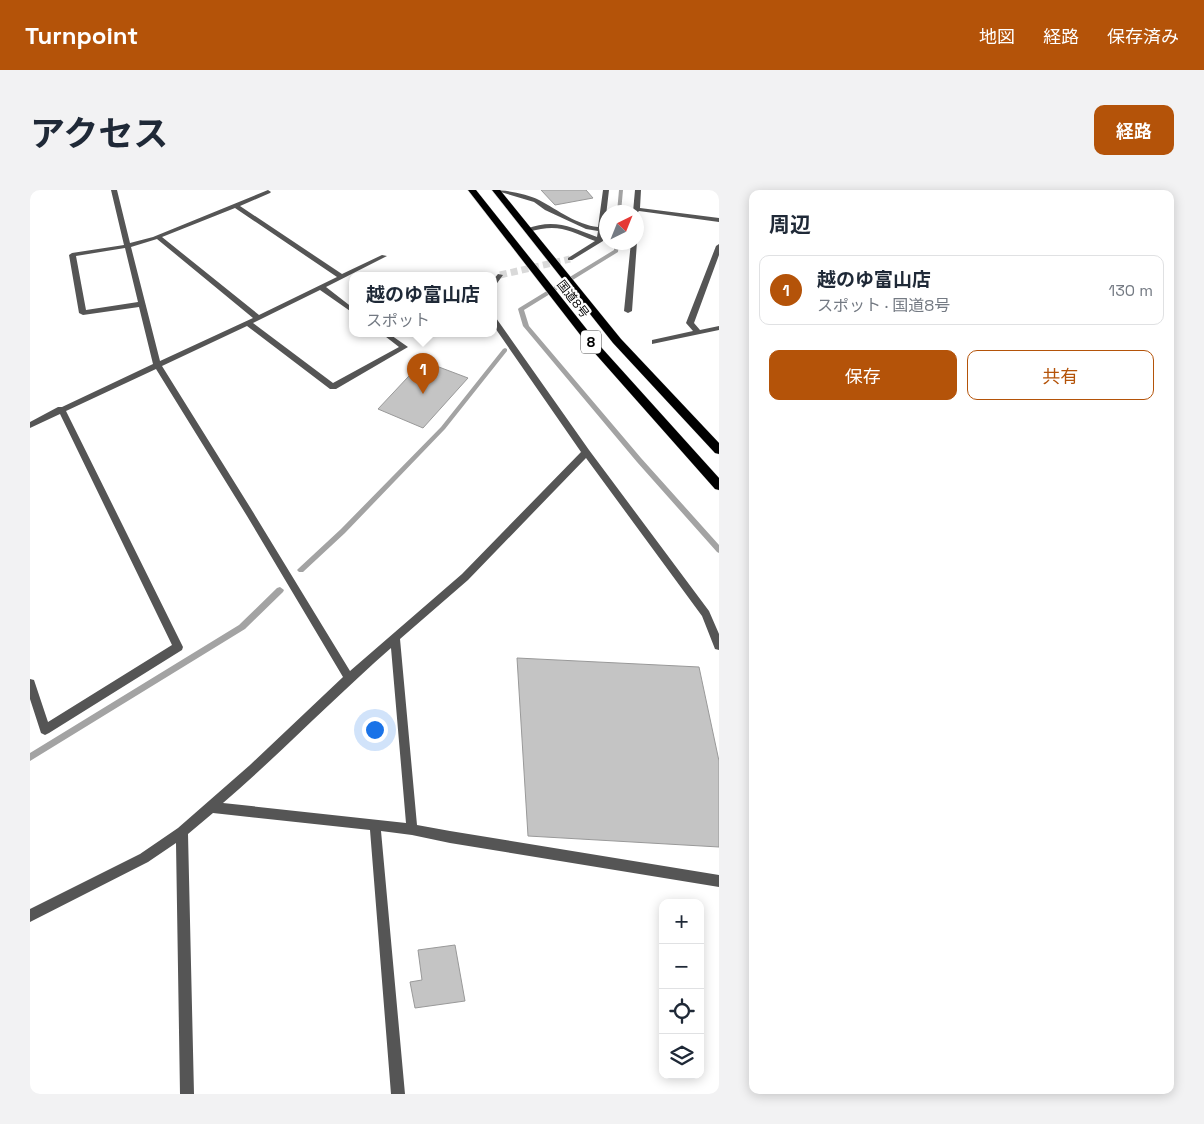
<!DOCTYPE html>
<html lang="ja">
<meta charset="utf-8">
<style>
body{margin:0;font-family:"Space Grotesk","Noto Sans JP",sans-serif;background:#f2f2f3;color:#1f2937}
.controls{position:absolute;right:15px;bottom:15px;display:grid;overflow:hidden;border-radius:10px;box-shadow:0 2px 12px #0003}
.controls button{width:45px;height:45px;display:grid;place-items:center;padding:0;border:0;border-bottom:1px solid #e0e1e3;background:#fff;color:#1f2937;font:25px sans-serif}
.compass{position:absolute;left:569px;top:15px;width:45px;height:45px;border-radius:50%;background:#fff;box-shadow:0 2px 12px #0003;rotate:43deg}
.you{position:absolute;left:344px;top:539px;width:18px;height:18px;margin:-12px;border:4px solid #fff;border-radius:50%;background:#1a73e8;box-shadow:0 0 0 8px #1a73e833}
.badge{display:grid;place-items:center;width:32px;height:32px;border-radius:50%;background:#b45309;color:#fff;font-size:16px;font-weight:700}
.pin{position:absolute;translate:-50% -41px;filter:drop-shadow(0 1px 2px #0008)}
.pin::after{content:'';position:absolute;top:26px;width:18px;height:15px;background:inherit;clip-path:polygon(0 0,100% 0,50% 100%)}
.popup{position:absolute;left:319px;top:82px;width:148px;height:65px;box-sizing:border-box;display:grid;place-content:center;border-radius:10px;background:#fff;filter:drop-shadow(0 1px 4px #0005);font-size:16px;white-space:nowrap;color:#747a83}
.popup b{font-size:19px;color:#1f2937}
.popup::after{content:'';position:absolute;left:50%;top:100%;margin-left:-10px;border:10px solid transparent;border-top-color:#fff}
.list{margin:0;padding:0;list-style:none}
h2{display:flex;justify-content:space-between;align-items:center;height:65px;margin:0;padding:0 20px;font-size:21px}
h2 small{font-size:16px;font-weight:400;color:#747a83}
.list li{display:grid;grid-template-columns:32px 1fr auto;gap:15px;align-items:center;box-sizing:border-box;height:70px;margin:0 10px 10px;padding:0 10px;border:1px solid #e0e1e3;border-radius:10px}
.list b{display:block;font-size:19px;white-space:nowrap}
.list p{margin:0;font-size:16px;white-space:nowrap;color:#747a83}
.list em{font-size:16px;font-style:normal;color:#747a83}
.actions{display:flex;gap:10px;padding:15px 20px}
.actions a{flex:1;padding:11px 0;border:1px solid #b45309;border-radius:10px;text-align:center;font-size:18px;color:#b45309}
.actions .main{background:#b45309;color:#fff}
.icon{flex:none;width:28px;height:28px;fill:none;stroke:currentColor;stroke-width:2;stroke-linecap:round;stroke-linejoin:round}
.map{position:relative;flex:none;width:689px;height:904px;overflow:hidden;border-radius:10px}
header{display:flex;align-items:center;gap:30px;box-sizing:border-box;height:70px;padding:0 25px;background:#b45309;color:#fff}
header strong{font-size:24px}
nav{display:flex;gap:28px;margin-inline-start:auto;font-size:18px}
.intro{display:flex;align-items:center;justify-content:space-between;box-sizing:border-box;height:120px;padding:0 30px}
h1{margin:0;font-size:35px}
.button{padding:12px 22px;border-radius:10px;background:#b45309;color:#fff;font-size:18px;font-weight:700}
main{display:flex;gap:30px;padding:0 30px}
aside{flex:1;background:#fff;border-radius:10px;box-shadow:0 2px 12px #0003}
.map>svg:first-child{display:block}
</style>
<header>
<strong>Turnpoint</strong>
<nav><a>地図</a><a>経路</a><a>保存済み</a></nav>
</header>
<div class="intro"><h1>アクセス</h1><a class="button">経路</a></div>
<main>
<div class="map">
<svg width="689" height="904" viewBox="0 0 689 904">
<rect width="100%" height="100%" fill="#fff"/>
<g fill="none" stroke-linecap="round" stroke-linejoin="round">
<!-- stream -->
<path fill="#a3a3a3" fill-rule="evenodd" d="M589 0H593L591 22H587Z
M584 52H589L588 62 494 120 499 136 611 268 689 355V363L687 362 607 272 493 136 488 119 489 118 584 60Z
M475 158 477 159V161L415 239 315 343 273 382H269L267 380 269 378 311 339 411 237 473 159Z
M250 397 254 400 253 402 215 439 0 571V563L209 435 247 398Z"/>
</g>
<!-- building -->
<path fill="#c4c4c4" stroke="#999" d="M511 0H556L563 8 525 15Z
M393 171 438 188 393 238 348 219Z
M487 468 669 477 689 571V657L498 646Z
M425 755 435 811 385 818 380 792 392 790 388 760Z"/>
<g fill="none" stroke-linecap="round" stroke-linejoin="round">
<!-- minor-tunnel -->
<path stroke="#d9d9d9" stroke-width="7" stroke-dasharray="7 4" stroke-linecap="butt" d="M470 85 540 69"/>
<!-- trunk casing -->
<g stroke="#dbdbdb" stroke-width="1">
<path id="trunk" d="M438 0H446L570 156 689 288V300L685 299 562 160Z
M462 0H470L591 149 689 253V264L685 263 583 153Z"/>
</g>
<!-- minor -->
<path fill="#555" fill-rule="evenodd" d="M81 0H87L100 53 123 47 238 0 241 2 240 3 210 16 312 84 352 65 357 66 296 97 323 118V123L290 100 223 133 303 193 369 157 351 143H358L378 157 306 199H300L217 136 132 176 223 322 320 481 432 384 551 262 463 135V128H466L559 260 679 421 689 444V460L685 459 672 426 556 268 438 390 370 449 387 635 420 641 689 685V697L420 653 382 645 351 641 375 904H361L340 640 183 623 158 644 164 904H150L146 653 118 672 0 732V719L110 664 148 638 220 575 313 487 217 326 126 179 36 221 153 457 152 460 19 543 15 545 11 543 0 509V489L4 490 18 532 142 455 30 224 0 238V232L28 217H32L123 174 109 117 53 125 49 123 39 65 42 63 94 55ZM205 18 307 87 229 125 132 47ZM127 49 223 128 130 171 101 57ZM95 58 108 112 56 120 46 66ZM361 458 376 633 193 613C251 563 304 508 361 458Z
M464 0C476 0 498 4 509 10 528 20 547 35 568 37L573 0H579L573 51 542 70H538V68L565 51C538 40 528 33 498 42L495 40 496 39C524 28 541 37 567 47L568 41 556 39 515 20 504 12Z
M605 0H611L610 18 689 28V32L609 21 606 24 603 22Z
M606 51 607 52 602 121 598 123 594 121 601 52H606Z
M689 54V65L664 133 670 140 689 136V140L622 154V150L663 141 656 133 686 56Z
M468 84 473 85 465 96 463 97V90Z"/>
<!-- trunk -->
<use href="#trunk" fill="#000" fill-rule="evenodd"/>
</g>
<g text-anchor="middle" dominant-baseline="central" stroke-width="4.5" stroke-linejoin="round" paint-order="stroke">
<!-- far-street labels -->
<g font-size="12" fill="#000" stroke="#fff">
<text transform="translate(543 109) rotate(52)">国道8号</text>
</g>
<!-- shield labels -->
<rect fill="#fff" stroke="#4c4c4c" stroke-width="1" x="551" y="140.5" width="20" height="23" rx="4"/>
<g font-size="14" font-weight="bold" fill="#000">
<text x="561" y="152">8</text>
</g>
</g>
</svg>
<div class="controls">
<button>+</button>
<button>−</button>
<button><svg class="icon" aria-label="locate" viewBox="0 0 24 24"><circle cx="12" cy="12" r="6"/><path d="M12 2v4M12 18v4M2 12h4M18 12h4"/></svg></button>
<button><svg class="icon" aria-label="layers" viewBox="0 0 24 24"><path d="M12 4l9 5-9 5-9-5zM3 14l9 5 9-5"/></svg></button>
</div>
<svg class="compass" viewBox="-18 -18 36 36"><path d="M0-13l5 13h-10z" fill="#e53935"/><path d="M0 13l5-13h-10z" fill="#747a83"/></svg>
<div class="you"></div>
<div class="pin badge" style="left:393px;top:204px">1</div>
<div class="popup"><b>越のゆ富山店</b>スポット</div>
</div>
<aside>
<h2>周辺<small></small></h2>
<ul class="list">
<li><span class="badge">1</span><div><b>越のゆ富山店</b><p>スポット · 国道8号</p></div><em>130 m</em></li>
</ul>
<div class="actions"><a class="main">保存</a><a>共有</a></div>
</aside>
</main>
